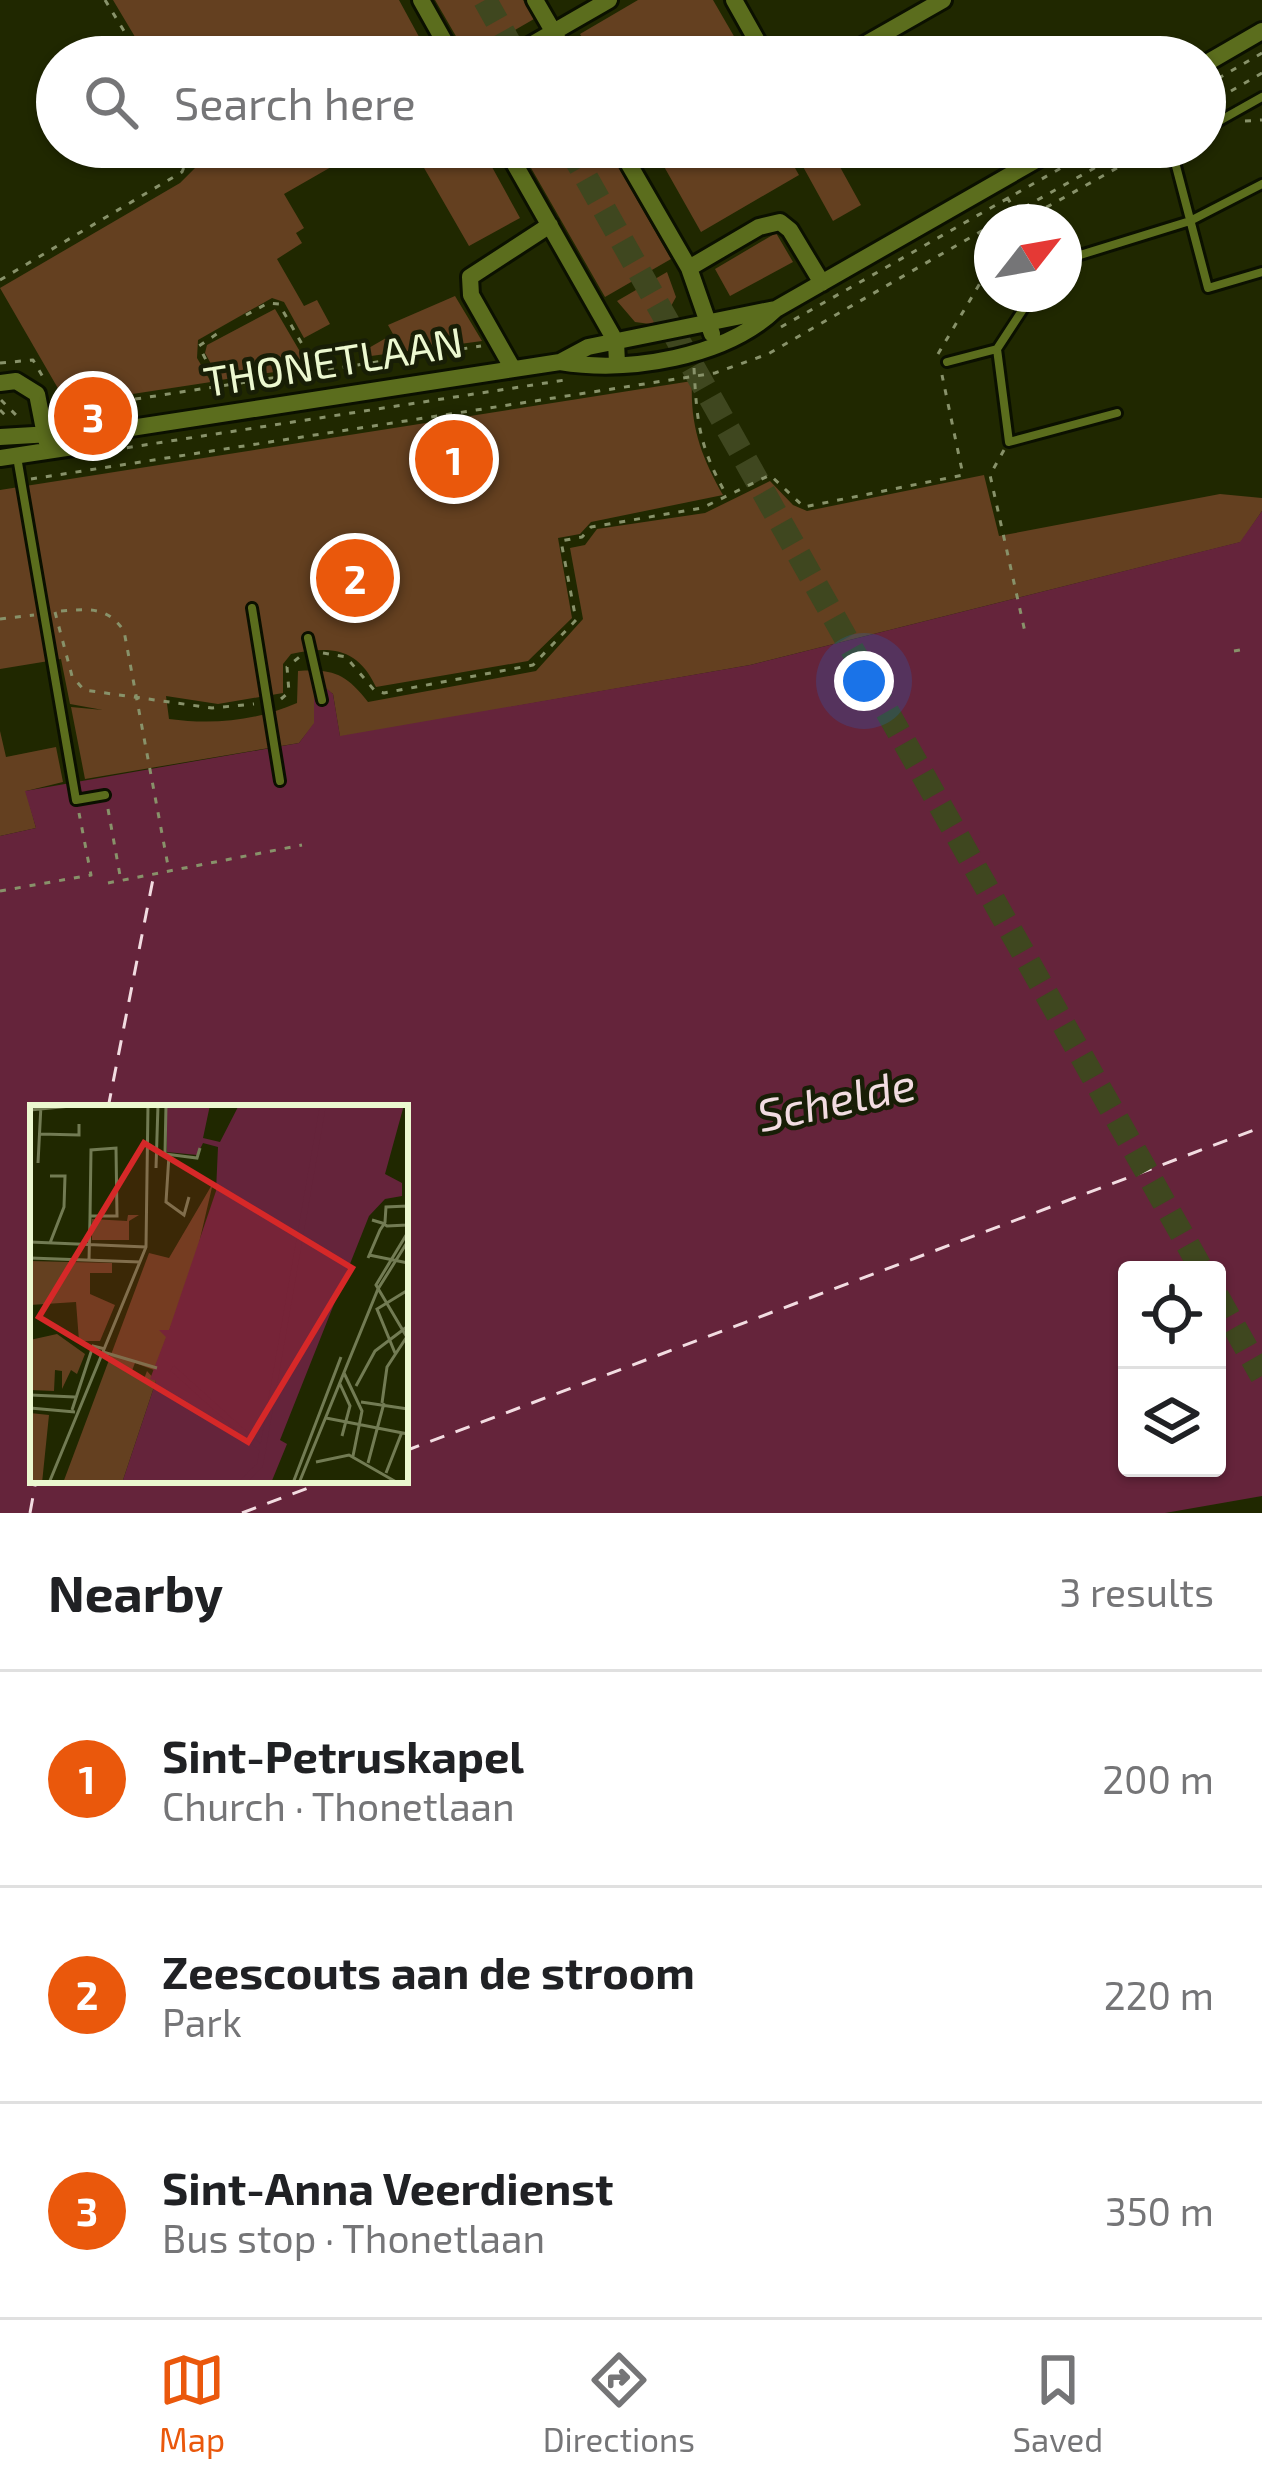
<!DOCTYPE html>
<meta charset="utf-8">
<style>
body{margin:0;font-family:"Exo 2",sans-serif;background:#f2f2f2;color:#202124}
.controls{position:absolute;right:36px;bottom:36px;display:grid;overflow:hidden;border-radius:12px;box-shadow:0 3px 9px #0004}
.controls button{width:108px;height:108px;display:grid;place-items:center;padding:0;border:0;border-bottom:3px solid #e0e0e0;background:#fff;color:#202124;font:60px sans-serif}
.compass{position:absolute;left:974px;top:204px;width:108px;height:108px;border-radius:50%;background:#fff;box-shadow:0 3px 9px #0004;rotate:59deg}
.you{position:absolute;left:864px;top:681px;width:42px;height:42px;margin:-30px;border:9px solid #fff;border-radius:50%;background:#1a73e8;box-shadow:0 0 0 18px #1a73e833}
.badge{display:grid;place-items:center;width:78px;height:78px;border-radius:50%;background:#ea580c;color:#fff;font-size:39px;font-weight:700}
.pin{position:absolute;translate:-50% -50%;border:6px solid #fff;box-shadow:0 3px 12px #0006}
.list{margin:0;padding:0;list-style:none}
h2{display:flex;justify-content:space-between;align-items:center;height:156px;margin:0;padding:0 48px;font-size:51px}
h2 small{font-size:39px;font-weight:400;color:#757577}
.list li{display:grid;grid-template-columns:78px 1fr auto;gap:36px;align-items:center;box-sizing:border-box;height:216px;padding:0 48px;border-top:3px solid #e0e0e0}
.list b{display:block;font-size:45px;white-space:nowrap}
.list p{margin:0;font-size:39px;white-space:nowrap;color:#757577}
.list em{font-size:39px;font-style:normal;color:#757577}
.icon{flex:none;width:66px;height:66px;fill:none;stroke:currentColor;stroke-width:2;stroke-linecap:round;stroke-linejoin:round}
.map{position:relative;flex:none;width:1262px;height:1513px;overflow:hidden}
.search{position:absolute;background:#fff;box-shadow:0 3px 9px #0004;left:36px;right:36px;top:36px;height:132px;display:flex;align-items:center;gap:30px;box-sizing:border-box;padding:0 42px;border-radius:66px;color:#757577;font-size:45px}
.sheet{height:804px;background:#fff}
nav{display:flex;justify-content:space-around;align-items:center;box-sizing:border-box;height:168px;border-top:3px solid #e0e0e0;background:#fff;font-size:33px;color:#757577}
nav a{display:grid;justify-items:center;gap:6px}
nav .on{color:#ea580c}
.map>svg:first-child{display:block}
</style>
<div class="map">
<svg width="1262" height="1513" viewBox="0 0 1262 1513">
<rect width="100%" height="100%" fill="#202800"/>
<!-- green -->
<path fill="#644020" d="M113 0H399L430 57H147Z
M435 0H523L534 19 468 57Z
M638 0H713L746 57H593L580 34Z
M198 147H366L284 194 304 228 296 233 302 243 277 259 304 306 317 300 330 324 304 338 284 302 272 298 198 340 197 358 211 382 67 404 0 288 180 183 195 168Z
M412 147H481L520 218 469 246Z
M519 147H607L671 259 605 297Z
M644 147H783L799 175 701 232 653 147Z
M829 147 861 205 833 221 801 163Z
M776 233 793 262 730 296 715 269Z
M667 272 676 297 664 319 650 324 635 322 617 301Z
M455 296 482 341 371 356 367 349 393 334 388 325Z
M275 309 309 367 220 380 205 353 207 345Z
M692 381C690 426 701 456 723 495L591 522 580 534 558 538 572 618 528 661 376 687C357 647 331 646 291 654L283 664V693L218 704 166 696 169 719C213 725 256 721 297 703L298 671C334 669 346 674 368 702L536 671 583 619 570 548 585 545 597 529 705 513 770 481 793 505 807 511 984 475 999 536 1220 494 1262 498V511L1241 542 750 665 340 737 333 694 314 680V724L299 743 85 779 71 707 103 710 70 704 61 659 0 669V490Z
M0 731 6 757 56 747 63 782 26 791 36 828 0 836Z"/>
<!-- water -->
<path fill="#65243b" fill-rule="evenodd" d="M1262 511V1496L1165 1513H0V836L36 828 25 791 299 743 314 723V678L333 694 340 736 750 665 1240 542ZM33 1108H405V1480H33ZM1127 1270H1217V1468H1127Z"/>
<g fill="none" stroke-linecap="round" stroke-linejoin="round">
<!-- ferry -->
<path stroke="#f2dce1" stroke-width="3" stroke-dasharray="15 12" stroke-linecap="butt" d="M108 1108 154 874
M405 1451 1262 1127
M30 1513 36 1480
M242 1513 329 1480"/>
<!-- secondary-tunnel -->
<path stroke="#3f471f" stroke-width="24" stroke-dasharray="24 12" stroke-linecap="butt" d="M485 0 517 57
M569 147 1202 1270
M1217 1296 1262 1376"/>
<!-- service casing -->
<g stroke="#0b1000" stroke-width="14">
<path id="service" d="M1205 129 1262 97
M1171 147 1208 288 1262 272
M1064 260 1190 221 1262 184
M1033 294 997 349 1009 442 1117 413
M947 362 997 349
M17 457 76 800 105 795
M252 608 280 781
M308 638 322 700"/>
</g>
<!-- minor casing -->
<g stroke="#0b1000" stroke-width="22">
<path id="minor" d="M421 0 453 57
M535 0 568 57
M734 0 766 57
M510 57 609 0
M843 57 943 0
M1205 64 1262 31
M505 147 616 342 617 363
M619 147 689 268 712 334
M689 268 759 227 780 222 790 230 822 283
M560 362 588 347 775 309
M513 369 471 295 470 277 550 225
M0 383 16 381 37 394 46 440
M0 437 118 430 560 362C628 373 725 358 776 309L1059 147
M0 458 73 447 104 435"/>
</g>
<!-- path -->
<path stroke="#88926a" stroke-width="3" stroke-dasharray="6 9" stroke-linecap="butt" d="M105 0 140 57
M63 57 77 48 110 57
M1205 86 1262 53
M1205 106 1262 73
M1245 121 1262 120
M1007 197 1020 219
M998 222 1132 147
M1020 222 1117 168 1159 158
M0 280 182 172 192 147
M246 315 268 303 279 304 317 370
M781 327 1098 147
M938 354 992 263
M0 363 33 360 43 377
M694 368C697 424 699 446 727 496
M219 386 199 346 224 329
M54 395 64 410 481 346
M1 400 19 418
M0 410 9 419
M112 450 565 380
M1004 450 990 475 1025 632
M31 479 715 373 768 354 992 225
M61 611C89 609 107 606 124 631L169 871
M55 612 72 676 84 690 212 708 254 704
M0 619 34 615
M1234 651 1240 650
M323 653 346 657 375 691 384 693 533 665 576 620 561 541 582 537 591 527 702 508 770 475 804 507 963 475 942 375
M281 699 289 692 287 667 302 655
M108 809 121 881
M108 883 302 845
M0 891 91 875 79 813"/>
<!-- service -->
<use href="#service" stroke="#5b6d1d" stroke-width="8"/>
<!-- minor -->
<use href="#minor" stroke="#5b6d1d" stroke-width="16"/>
</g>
<g text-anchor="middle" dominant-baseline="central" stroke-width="9" stroke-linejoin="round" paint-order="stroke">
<!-- street labels -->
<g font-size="42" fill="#ecf8d0" stroke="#181e06">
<text transform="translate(333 360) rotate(-9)">THONETLAAN</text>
</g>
<!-- water labels -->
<g font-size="45" font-style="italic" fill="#f2dce1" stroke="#181e06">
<text transform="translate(836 1098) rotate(-12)">Schelde</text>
</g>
</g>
<!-- overview -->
<g transform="translate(30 1105)">
<rect width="378" height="378" fill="#202800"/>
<path d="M183 78 163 164 124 265 105 258 101 268 114 274 117 266 126 276 92 378H33L119 148 139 153ZM98 110H109L99 116V135H62V114L97 116ZM0 156 82 158V168H60V189L85 200 70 236H49L46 197 0 200ZM27 229 55 249 47 269 41 265 32 284V266L25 265 24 286 0 285V235ZM0 308 19 310 12 378H0Z" fill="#644020"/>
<path d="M137 0H180L173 33 190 37 209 0H374L355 69 372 78V91L355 94 339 111 250 335 257 339 241 378H92L126 276 120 274 136 232 129 225H139L186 86 188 42 173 38 167 50 137 47Z" fill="#65243b"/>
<path fill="none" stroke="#65243b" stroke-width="6" d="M142 263 235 347M212 378 230 360 293 0"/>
<path fill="none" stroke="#727b53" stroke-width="3" d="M136 0 135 49 167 53 170 43M0 5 41 1M10 29 49 30V19M139 50 136 97 154 110 159 92M8 58 11 0M126 63 128 0M378 127 346 180 378 234M0 137 116 142M20 138 34 102 35 71H20M339 150 378 158M0 153 110 157M338 153 350 125 354 119 355 117 356 102 377 101V120L357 121 354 119 352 118 342 115M59 155 60 113 61 45 86 43 87 111H60M73 247 127 263M365 248 347 204 378 185M314 268 332 306 323 351M310 279 320 301 312 331M326 281 345 246 378 221M0 290 45 292M331 297 378 304M352 298 357 262 378 230M0 303 45 307M42 305 63 241 75 244M296 313 378 329M286 357 319 350 368 378M338 358 354 298M356 368 372 327M19 378 116 142 118 0M263 378 311 252M269 378 348 184 378 136"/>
<path fill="#d62828" fill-opacity="0.15" stroke="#d62828" stroke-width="6" d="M114 38 322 163 218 337 9 212Z"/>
<rect width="378" height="378" fill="none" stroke="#ecf8d0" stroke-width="6"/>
</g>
</svg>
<div class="controls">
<button><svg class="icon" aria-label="locate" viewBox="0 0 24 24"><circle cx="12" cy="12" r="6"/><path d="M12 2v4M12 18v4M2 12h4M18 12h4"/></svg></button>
<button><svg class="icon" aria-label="layers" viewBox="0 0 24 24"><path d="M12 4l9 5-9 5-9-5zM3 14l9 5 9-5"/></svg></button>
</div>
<svg class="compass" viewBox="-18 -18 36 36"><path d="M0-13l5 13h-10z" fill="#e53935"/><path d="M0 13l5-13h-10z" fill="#757577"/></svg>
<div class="you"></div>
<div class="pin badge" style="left:454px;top:459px">1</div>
<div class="pin badge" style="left:355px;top:578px">2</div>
<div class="pin badge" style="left:93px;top:416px">3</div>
<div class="search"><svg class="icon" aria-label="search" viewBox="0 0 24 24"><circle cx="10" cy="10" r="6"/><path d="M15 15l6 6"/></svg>Search here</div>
</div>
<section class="sheet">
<h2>Nearby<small>3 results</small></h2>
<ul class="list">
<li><span class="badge">1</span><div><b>Sint-Petruskapel</b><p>Church · Thonetlaan</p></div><em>200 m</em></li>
<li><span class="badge">2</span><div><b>Zeescouts aan de stroom</b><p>Park</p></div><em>220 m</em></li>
<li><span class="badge">3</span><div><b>Sint-Anna Veerdienst</b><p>Bus stop · Thonetlaan</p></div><em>350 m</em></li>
</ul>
</section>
<nav>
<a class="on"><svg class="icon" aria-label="map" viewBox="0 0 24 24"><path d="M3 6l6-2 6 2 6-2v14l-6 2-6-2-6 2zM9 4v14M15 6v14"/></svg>Map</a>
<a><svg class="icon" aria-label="directions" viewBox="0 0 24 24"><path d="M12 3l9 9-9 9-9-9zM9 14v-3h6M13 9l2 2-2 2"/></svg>Directions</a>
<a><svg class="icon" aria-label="saved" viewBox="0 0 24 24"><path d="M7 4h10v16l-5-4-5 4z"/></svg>Saved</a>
</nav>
